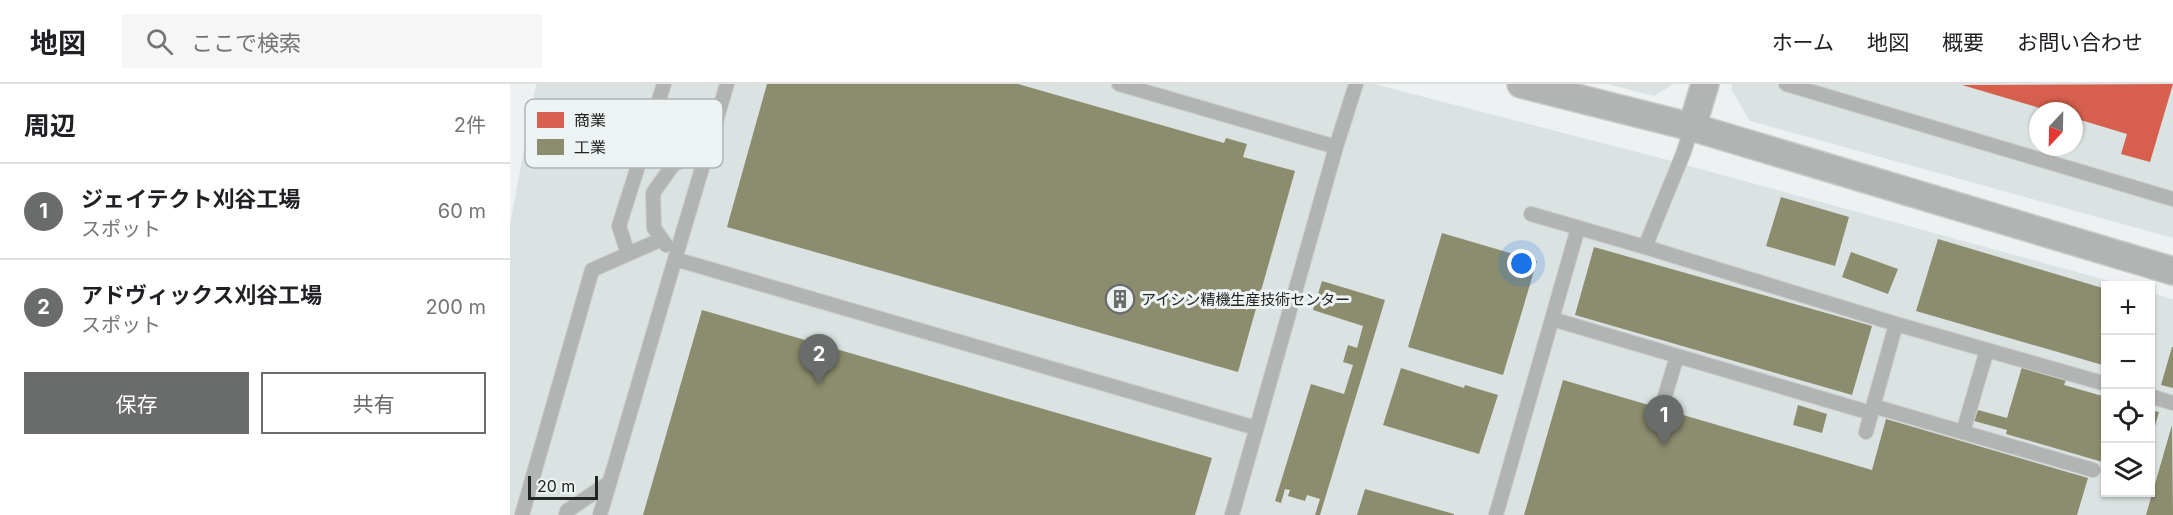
<!DOCTYPE html>
<html lang="ja">
<meta charset="utf-8">
<style>
body{margin:0;font-family:Inter,"Noto Sans JP",sans-serif;background:#f6f6f6;color:#202124}
.controls{position:absolute;right:18px;bottom:18px;display:grid;overflow:hidden;border-radius:0px;box-shadow:0 2px 4px #0004}
.controls button{width:54px;height:54px;display:grid;place-items:center;padding:0;border:0;border-bottom:2px solid #e0e0e0;background:#fff;color:#202124;font:30px sans-serif}
.compass{position:absolute;left:1519px;top:18px;width:54px;height:54px;border-radius:50%;background:#fff;box-shadow:0 2px 4px #0004;rotate:202deg}
.scale{position:absolute;left:18px;bottom:15px;width:70px;box-sizing:border-box;padding-left:6px;border:3px solid #232525;border-top:0;font-size:16px;line-height:21px;white-space:nowrap;color:#232525;-webkit-text-stroke:4px #edf2f2;paint-order:stroke}
.you{position:absolute;left:1012px;top:180px;width:21px;height:21px;margin:-15px;border:4px solid #fff;border-radius:50%;background:#1a73e8;box-shadow:0 0 0 9px #1a73e833}
.badge{display:grid;place-items:center;width:39px;height:39px;border-radius:50%;background:#6a6c6c;color:#fff;font-size:20px;font-weight:700}
.pin{position:absolute;translate:-50% -50px;filter:drop-shadow(0 2px 3px #0008)}
.pin::after{content:'';position:absolute;top:32px;width:21px;height:18px;background:inherit;clip-path:polygon(0 0,100% 0,50% 100%)}
.list{margin:0;padding:0;list-style:none}
h2{display:flex;justify-content:space-between;align-items:center;height:78px;margin:0;padding:0 24px;font-size:26px}
h2 small{font-size:20px;font-weight:400;color:#757577}
.list li{display:grid;grid-template-columns:39px 1fr auto;gap:18px;align-items:center;box-sizing:border-box;height:96px;padding:0 24px;border-top:2px solid #e0e0e0}
.list b{display:block;font-size:22px;white-space:nowrap}
.list p{margin:0;font-size:20px;white-space:nowrap;color:#757577}
.list em{font-size:20px;font-style:normal;color:#757577}
.actions{display:flex;gap:12px;padding:18px 24px}
.actions a{flex:1;padding:14px 0;border:2px solid #6a6c6c;border-radius:0px;text-align:center;font-size:21px;color:#6a6c6c}
.actions .main{background:#6a6c6c;color:#fff}
.icon{flex:none;width:33px;height:33px;fill:none;stroke:currentColor;stroke-width:2;stroke-linecap:round;stroke-linejoin:round}
.map{position:relative;flex:none;width:1663px;height:431px;overflow:hidden}
header{display:flex;align-items:center;gap:36px;box-sizing:border-box;height:84px;padding:0 30px;background:#fff;border-bottom:2px solid #e0e0e0}
header strong{font-size:28px}
nav{display:flex;gap:33px;margin-inline-start:auto;font-size:21px}
.search{width:420px;height:54px;background:#f6f6f6;display:flex;align-items:center;gap:15px;box-sizing:border-box;padding:0 21px;border-radius:0px;color:#757577;font-size:22px}
main{display:flex}
aside{flex:1;background:#fff}
.map>svg:first-child{display:block}
</style>
<header>
<strong>地図</strong>
<div class="search"><svg class="icon" aria-label="search" viewBox="0 0 24 24"><circle cx="10" cy="10" r="6"/><path d="M15 15l6 6"/></svg>ここで検索</div>
<nav><a>ホーム</a><a>地図</a><a>概要</a><a>お問い合わせ</a></nav>
</header>
<main>
<aside>
<h2>周辺<small>2件</small></h2>
<ul class="list">
<li><span class="badge">1</span><div><b>ジェイテクト刈谷工場</b><p>スポット</p></div><em>60 m</em></li>
<li><span class="badge">2</span><div><b>アドヴィックス刈谷工場</b><p>スポット</p></div><em>200 m</em></li>
</ul>
<div class="actions"><a class="main">保存</a><a>共有</a></div>
</aside>
<div class="map">
<svg width="1663" height="431" viewBox="0 0 1663 431">
<rect width="100%" height="100%" fill="#eef1f1"/>
<!-- built -->
<path fill="#dae3e2" fill-rule="evenodd" d="M26 0H864L1154 75 1614 201H1596V408H1640L1641 209 1663 215V431H0V141Z
M1097 0H1164L1144 12Z
M1222 0H1663V154L1240 37 1221 5ZM1528 27H1564V63H1528Z"/>
<!-- shops -->
<path fill="#d6604d" d="M1663 0 1640 78 1611 70 1617 50 1564 34V27H1540L1452 1Z"/>
<!-- industry -->
<path fill="#8c8c6e" d="M257 0H508L714 59 716 54 737 60 733 73 785 87 728 288 217 143Z
M1271 113 1339 133 1325 182 1256 162Z
M932 149 1027 177 993 291 898 263Z
M1428 155 1596 205V282L1406 227Z
M1084 163 1362 242 1342 311 1065 231Z
M1341 168 1388 185 1378 210 1332 193Z
M812 197 875 216 810 431H805L810 415 797 411 795 417 778 412 780 406 775 405 771 419 765 417 801 300 834 310 843 281 833 278 838 261 847 264 853 242 803 226Z
M192 226 702 374 685 431H133Z
M1662 263H1663V304L1651 301Z
M1512 283 1556 296 1554 301 1596 313V379L1496 350 1497 346 1464 337 1468 326 1497 334Z
M891 284 954 304 955 301 988 311 969 370 873 341Z
M1053 296 1362 386 1376 335 1578 394 1567 431H1014Z
M1288 321 1317 330 1312 349 1283 341Z
M1640 326 1649 328 1641 356H1640Z
M1662 341 1663 431H1636Z
M855 405 944 430V431H847Z"/>
<g fill="none" stroke-linecap="round" stroke-linejoin="round">
<!-- lane casing -->
<g stroke="#cacbcb" stroke-width="16">
<path id="lane" d="M609 0 826 63
M1276 0 1663 115
M1182 43 1173 70 1135 163 1386 240 1596 300
M1021 130 1135 163
M156 161 144 144 143 109 163 81 198 62
M118 170 109 142 154 0
M165 175 217 0
M1042 235 1361 329
M1155 312 1167 272
M1640 312 1663 319
M1363 322 1583 386
M1356 348 1386 240
M1453 348 1477 266
M12 431 82 186 152 155
M56 431 57 427 100 398
M90 431 165 175 746 344
M722 431 826 63 846 0
M986 431 1068 144"/>
</g>
<!-- street casing -->
<g stroke="#cacbcb" stroke-width="30">
<path id="street" d="M1011 0 1182 43 1663 187
M1182 43 1195 0"/>
</g>
<!-- lane -->
<use href="#lane" stroke="#b2b4b4" stroke-width="14"/>
<!-- street -->
<use href="#street" stroke="#b2b4b4" stroke-width="27"/>
</g>
<!-- icons -->
<defs>
<g id="building-ring" transform="scale(1.5)"><circle r="9.5" fill="#edf2f2" stroke="#6a6c6c" stroke-width="1.5"/><path d="M-4-6H4V6H1V3H-1V6H-4ZM-2.5-4.3h1.7v1.8h-1.7ZM.8-4.3h1.7v1.8H.8ZM-2.5-1h1.7V.8h-1.7ZM.8-1h1.7V.8H.8Z" fill="#6a6c6c"/></g>
</defs>
<g fill-rule="evenodd">
<use href="#building-ring" x="610" y="215"/>
</g>
<g text-anchor="middle" dominant-baseline="central" stroke-width="6" stroke-linejoin="round" paint-order="stroke">
<!-- poi labels -->
<g font-size="15" fill="#232525" stroke="#edf2f2" text-anchor="start">
<text x="631" y="215">アイシン精機生産技術センター</text>
</g>
</g>
<!-- legend -->
<rect x="15" y="15" width="198" height="69" rx="9" fill="#edf2f2" stroke="#b0b4b4" stroke-width="1.5"/>
<rect x="27" y="28" width="27" height="16" fill="#d6604d"/>
<rect x="27" y="55" width="27" height="16" fill="#8c8c6e"/>
<g font-size="16" fill="#232525">
<text x="64" y="42">商業</text>
<text x="64" y="69">工業</text>
</g>
</svg>
<div class="controls">
<button>+</button>
<button>−</button>
<button><svg class="icon" aria-label="locate" viewBox="0 0 24 24"><circle cx="12" cy="12" r="6"/><path d="M12 2v4M12 18v4M2 12h4M18 12h4"/></svg></button>
<button><svg class="icon" aria-label="layers" viewBox="0 0 24 24"><path d="M12 4l9 5-9 5-9-5zM3 14l9 5 9-5"/></svg></button>
</div>
<svg class="compass" viewBox="-18 -18 36 36"><path d="M0-13l5 13h-10z" fill="#e53935"/><path d="M0 13l5-13h-10z" fill="#757577"/></svg>
<div class="scale">20 m</div>
<div class="you"></div>
<div class="pin badge" style="left:1154px;top:361px">1</div>
<div class="pin badge" style="left:309px;top:300px">2</div>
</div>
</main>
